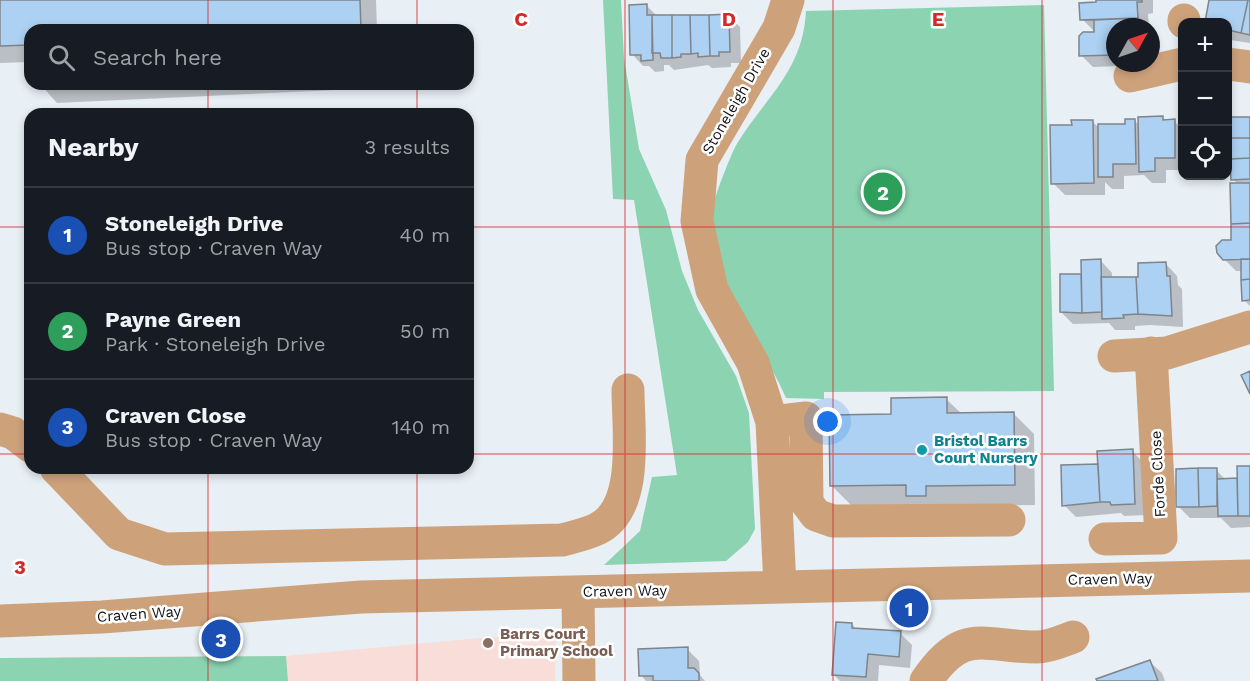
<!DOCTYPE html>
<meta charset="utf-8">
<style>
body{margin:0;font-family:"Work Sans",sans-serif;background:#20242c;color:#f1f3f6}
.controls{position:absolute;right:18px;top:18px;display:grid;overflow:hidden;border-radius:12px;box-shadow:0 3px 9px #0003}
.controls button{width:54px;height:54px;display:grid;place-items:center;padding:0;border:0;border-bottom:2px solid #363941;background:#171b24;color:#f1f3f6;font:30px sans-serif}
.compass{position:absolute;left:1106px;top:18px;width:54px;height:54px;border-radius:50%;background:#171b24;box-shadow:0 3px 9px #0003;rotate:50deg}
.you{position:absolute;left:828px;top:422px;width:21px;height:21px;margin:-15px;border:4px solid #fff;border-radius:50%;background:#1a73e8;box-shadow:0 0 0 9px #1a73e833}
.badge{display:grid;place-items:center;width:39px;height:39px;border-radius:50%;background:#b9ab9b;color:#fff;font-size:20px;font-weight:700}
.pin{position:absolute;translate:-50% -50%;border:3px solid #fff;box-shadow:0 2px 6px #0006}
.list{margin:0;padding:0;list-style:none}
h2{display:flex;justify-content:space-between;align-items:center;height:78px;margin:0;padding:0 24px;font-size:26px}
h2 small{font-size:20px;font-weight:400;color:#9ea1a6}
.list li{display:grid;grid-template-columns:39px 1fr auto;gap:18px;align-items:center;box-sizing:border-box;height:96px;padding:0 24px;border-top:2px solid #363941}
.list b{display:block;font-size:22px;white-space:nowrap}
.list p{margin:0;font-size:20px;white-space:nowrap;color:#9ea1a6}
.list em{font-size:20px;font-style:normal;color:#9ea1a6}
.icon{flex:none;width:33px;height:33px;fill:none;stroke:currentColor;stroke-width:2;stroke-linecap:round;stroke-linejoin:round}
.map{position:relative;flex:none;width:1250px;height:681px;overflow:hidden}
.search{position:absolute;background:#171b24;box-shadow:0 3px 9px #0003;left:24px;top:24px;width:450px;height:66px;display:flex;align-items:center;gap:15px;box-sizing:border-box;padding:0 21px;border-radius:18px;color:#9ea1a6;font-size:22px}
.panel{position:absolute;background:#171b24;box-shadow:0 3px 9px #0003;left:24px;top:108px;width:450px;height:366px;border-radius:18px}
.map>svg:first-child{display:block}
</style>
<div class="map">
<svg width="1250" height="681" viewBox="0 0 1250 681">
<rect width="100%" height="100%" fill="#e8eff5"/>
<!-- education -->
<path fill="#f8ddd9" d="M556 631 555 681H37L58 657 286 656Z"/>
<!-- green -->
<path fill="#8cd3b2" d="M603 0H621L624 58 639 149 666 210 682 271 698 310 736 376 749 413 755 529 748 542 726 561 604 565 640 531 652 477 677 475 634 200 613 199Z
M1044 5 1054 391 824 392V399L786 398C767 354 727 305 717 260 713 245 711 224 712 210 713 200 732 151 738 142 767 96 803 70 806 11Z
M286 656 288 681H0V658Z"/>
<!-- shadow -->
<path fill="#0003" d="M0 0H376L377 30H30V62L0 63Z
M1097 0H1153V13L1148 14 1149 27H1115V63H1145V65L1093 67 1081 55 1096 33 1082 19 1098 4Z
M1211 0H1250V43L1230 40 1228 37V22H1207Z
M646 5 657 16 728 15 740 27 741 63H731V67L712 68 708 65 674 70 669 65H664V71L655 72 649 66H643L632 54Z
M40 84H378V88L57 103Z
M1163 118 1166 121H1174L1182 129V170H1166V183H1152L1144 175 1124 176V189H1112L1105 182V195H1065L1053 183 1073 126 1092 121 1097 126H1127L1134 120 1140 126Z
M1250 118V306L1244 300 1243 271H1236L1218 253 1232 241 1238 184 1233 179 1228 123Z
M1101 261 1112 273V279H1140L1166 264 1177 276 1178 285 1182 289 1183 327 1150 325 1135 326V330H1115L1109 323 1073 324 1061 312V275H1083Z
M946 399 962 414 1013 413 1034 434 1035 505 853 507 832 486 893 415Z
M1132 451 1144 463 1147 515 1124 516 1121 513 1076 517 1064 505 1099 465Z
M1250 467V527L1231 528 1221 518H1190L1178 506 1216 470 1226 480 1239 479Z
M852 624 857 630 900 633 912 645 910 668 879 665 878 681H840L833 674Z
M687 649 699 661 700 675 705 681H646L641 675Z
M1150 662 1162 673 1165 681H1098Z"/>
<!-- building -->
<path fill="#add1f3" stroke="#7f848a" stroke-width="1.5" d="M0 0H360L361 30H30V45L0 46Z
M1096 0H1142V2H1137L1138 18 1080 20 1079 3 1096 2Z
M1209 0H1248L1241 33 1228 30V22H1205Z
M1248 0H1250V35L1241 33Z
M647 4V15H652L653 60 641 61V55H630L629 5Z
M729 14 730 52H719V56H710L709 15Z
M652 15H672V58H661L660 53H652Z
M672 15H690L691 54H681V57L672 58Z
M690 15H709L710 56 698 57V53L691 54Z
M1138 18V27H1115V55L1079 56V36L1083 32H1094V20Z
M39 84H106L39 87Z
M1163 116V120L1175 119V158H1155V171L1139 172 1138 117Z
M1229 117H1250V138H1230Z
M1125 119H1135L1136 164H1113V177H1098V124H1125Z
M1071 120H1093L1094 183 1051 184 1050 125H1072Z
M1230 138H1250V158L1230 159Z
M1250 158V179L1231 180 1230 159Z
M1230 183H1250V223L1231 224Z
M1250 223V259L1223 260 1217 253 1216 246 1222 240H1231V224Z
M1101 259 1102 312 1082 313 1081 260Z
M1241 259H1250V279L1241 280Z
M1166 262 1167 276H1170L1172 316 1138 314 1136 277H1138V263Z
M1060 274H1081L1082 313 1060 312Z
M1101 277H1136L1138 314 1123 315 1124 318 1102 319Z
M1250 279V300L1242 301 1241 280Z
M1250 371V394L1241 375Z
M947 397V413L1014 412 1015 485 926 486V496H906V485L830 486 829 415 891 414V398Z
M1133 449 1135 504 1111 505 1110 502H1100L1097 451Z
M1098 464 1100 502 1062 506 1061 465Z
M1237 466H1250V516H1238Z
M1198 468H1217V506L1199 507Z
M1198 468 1199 507H1176V469Z
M1237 478 1238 516H1218L1217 479Z
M836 622 852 623V628L901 631 899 657 868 654 866 677 832 675Z
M688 647V668H694L699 673V681H653V676H639L638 649Z
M1150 660 1158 681H1097L1096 679Z"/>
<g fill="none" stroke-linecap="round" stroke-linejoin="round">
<!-- minor -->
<path stroke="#cda27b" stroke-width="33" d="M1184 20V22
M1228 64 1250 67
M1130 76 1182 64
M1114 356 1167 353 1250 327
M772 422 806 418 807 503 816 515 833 521 1009 520
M0 429 13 433 30 446
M56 468 119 534 165 549 562 540C573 537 587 534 597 529 640 509 628 429 628 390
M1105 539 1161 538 1151 353
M780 586 772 422 753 363 712 290 697 221 702 160 779 28 788 0
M578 592 579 681
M0 621 102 617 361 597 1250 576
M926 681C963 626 982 647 1037 647 1049 647 1062 641 1073 637"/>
</g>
<!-- grid -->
<path fill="none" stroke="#d62828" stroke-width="1.5" stroke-opacity="0.55" d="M208 0V30M417 0V30M625 0V681M833 0V681M1042 0V681M208 84V114M417 84V114M0 227H30M468 227H1250M0 454H30M468 454H1250M208 468V681M417 468V681"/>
<!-- markers -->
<circle fill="#0f9aa8" stroke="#fff" stroke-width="2" cx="922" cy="450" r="6"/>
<circle fill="#8d6e63" stroke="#fff" stroke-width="2" cx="488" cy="643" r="6"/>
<g text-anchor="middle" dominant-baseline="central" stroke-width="5" stroke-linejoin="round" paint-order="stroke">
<!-- street labels -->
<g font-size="15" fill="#111315" stroke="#fff">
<text transform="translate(736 101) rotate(-60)">Stoneleigh Drive</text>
<text transform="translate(1158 474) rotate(-93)">Forde Close</text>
<text transform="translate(1110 579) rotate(-1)">Craven Way</text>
<text transform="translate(625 591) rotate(-1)">Craven Way</text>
<text transform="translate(139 614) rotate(-4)">Craven Way</text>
</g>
<!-- culture labels -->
<g font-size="15" font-weight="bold" fill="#0d838f" stroke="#fff" text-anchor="start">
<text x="934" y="441">Bristol Barrs<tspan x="934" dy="17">Court Nursery</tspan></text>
</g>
<!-- education labels -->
<g font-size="15" font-weight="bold" fill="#785e54" stroke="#fff" text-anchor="start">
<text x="500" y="634">Barrs Court<tspan x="500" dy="17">Primary School</tspan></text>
</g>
</g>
<g font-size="20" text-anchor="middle" font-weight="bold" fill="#d62828" stroke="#fff" stroke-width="5" stroke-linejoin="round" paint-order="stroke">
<text x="521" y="26">C</text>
<text x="729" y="26">D</text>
<text x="938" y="26">E</text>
<text x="20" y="574">3</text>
</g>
</svg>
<div class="controls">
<button>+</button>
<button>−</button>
<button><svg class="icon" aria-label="locate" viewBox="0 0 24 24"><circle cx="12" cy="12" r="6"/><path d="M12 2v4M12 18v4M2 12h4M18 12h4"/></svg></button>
</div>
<svg class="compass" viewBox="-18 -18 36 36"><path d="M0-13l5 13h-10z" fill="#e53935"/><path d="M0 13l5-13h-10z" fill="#9ea1a6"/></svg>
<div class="you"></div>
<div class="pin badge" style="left:909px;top:608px;background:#1a4fb4">1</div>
<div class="pin badge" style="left:883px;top:192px;background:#2e9e5b">2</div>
<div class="pin badge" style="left:221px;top:639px;background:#1a4fb4">3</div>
<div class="search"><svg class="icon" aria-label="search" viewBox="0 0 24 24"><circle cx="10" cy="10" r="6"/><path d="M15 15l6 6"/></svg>Search here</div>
<section class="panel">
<h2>Nearby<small>3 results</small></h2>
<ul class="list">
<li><span class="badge" style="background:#1a4fb4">1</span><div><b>Stoneleigh Drive</b><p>Bus stop · Craven Way</p></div><em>40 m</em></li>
<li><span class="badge" style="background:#2e9e5b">2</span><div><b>Payne Green</b><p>Park · Stoneleigh Drive</p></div><em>50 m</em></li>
<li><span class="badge" style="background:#1a4fb4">3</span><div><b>Craven Close</b><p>Bus stop · Craven Way</p></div><em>140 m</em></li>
</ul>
</section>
</div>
